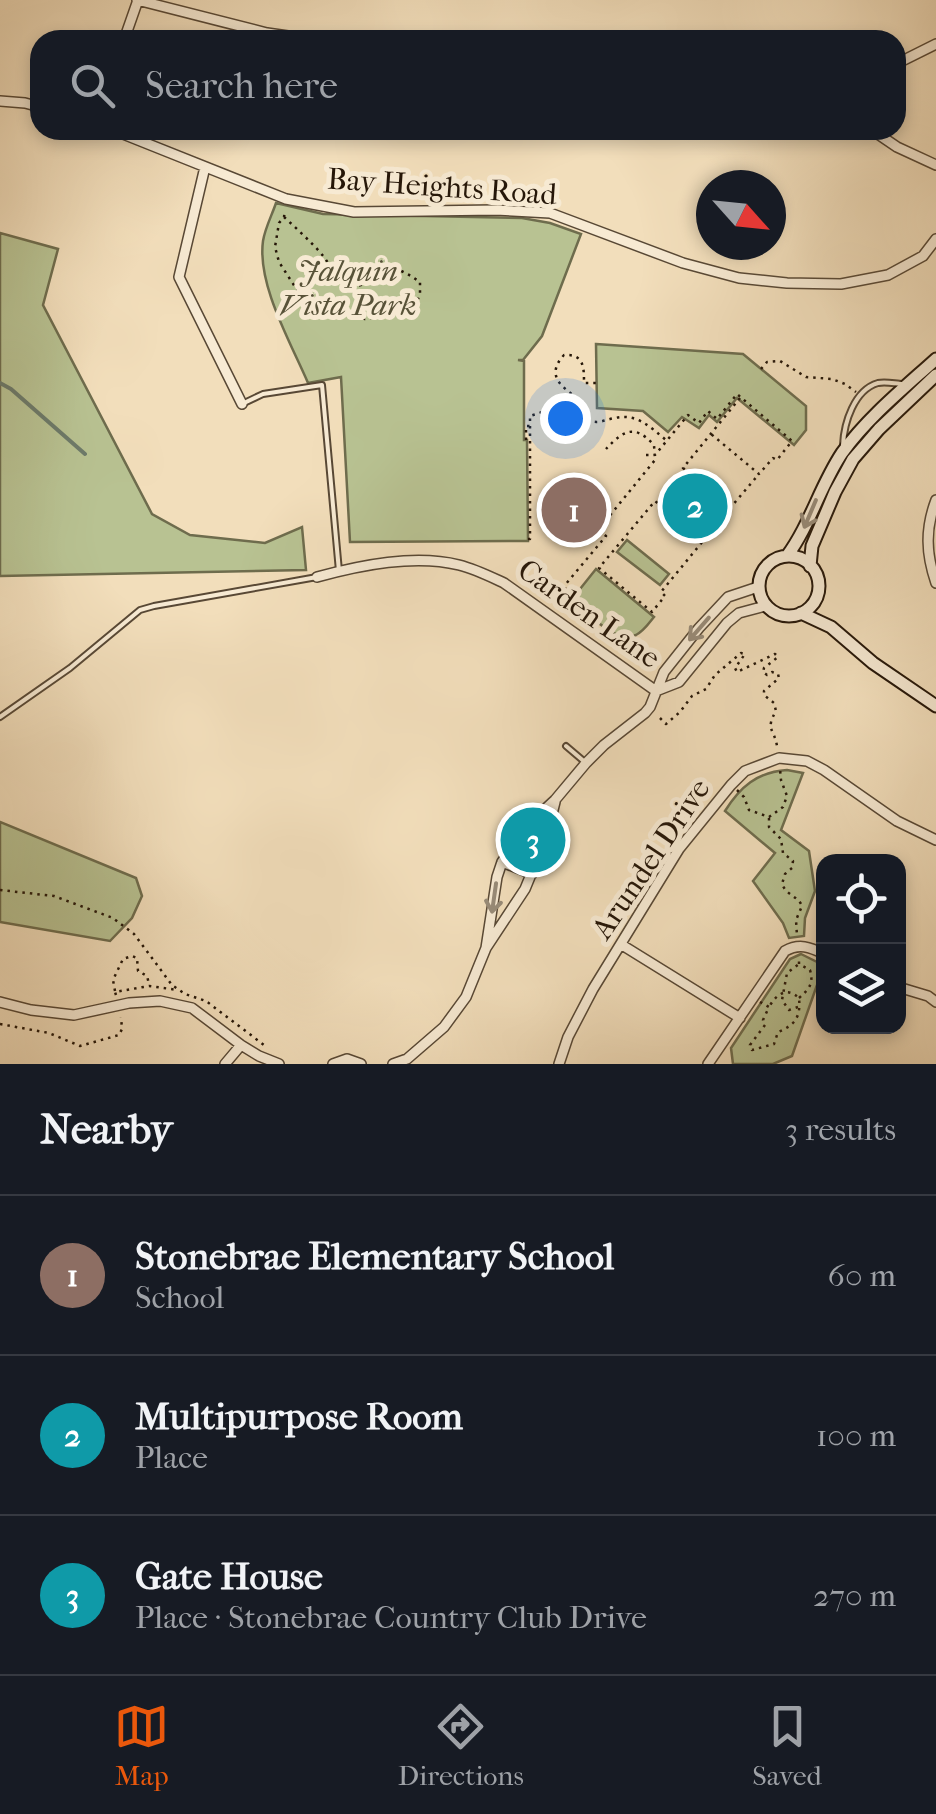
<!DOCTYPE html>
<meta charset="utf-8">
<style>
body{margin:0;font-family:"IM FELL French Canon",serif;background:#242831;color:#f1f3f6}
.controls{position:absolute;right:30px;bottom:30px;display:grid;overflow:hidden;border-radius:20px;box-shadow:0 5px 15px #0003}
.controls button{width:90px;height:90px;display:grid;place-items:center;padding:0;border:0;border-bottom:2px solid #363941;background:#171b24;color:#f1f3f6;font:50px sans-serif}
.compass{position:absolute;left:696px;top:170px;width:90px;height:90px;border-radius:50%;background:#171b24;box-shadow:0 5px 15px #0003;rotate:117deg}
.you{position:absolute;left:565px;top:418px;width:35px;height:35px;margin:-25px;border:8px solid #fff;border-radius:50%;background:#1a73e8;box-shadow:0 0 0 15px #1a73e833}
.badge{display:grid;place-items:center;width:65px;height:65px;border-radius:50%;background:#ea580c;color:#fff;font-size:32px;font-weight:700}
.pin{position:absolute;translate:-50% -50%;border:5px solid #fff;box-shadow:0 2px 10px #0006}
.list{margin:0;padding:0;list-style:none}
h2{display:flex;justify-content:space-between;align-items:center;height:130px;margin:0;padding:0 40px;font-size:42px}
h2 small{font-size:32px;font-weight:400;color:#9ea1a6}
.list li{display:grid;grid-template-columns:65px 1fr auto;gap:30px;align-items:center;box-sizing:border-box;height:160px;padding:0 40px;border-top:2px solid #363941}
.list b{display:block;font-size:38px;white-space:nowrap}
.list p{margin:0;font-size:32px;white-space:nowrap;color:#9ea1a6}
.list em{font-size:32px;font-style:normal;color:#9ea1a6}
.icon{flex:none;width:55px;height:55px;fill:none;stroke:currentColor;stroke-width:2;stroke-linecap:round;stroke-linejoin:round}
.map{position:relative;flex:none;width:936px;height:1064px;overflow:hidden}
.search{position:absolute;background:#171b24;box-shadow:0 5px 15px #0003;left:30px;right:30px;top:30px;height:110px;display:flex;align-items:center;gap:25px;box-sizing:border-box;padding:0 35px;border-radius:30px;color:#9ea1a6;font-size:38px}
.sheet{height:610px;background:#171b24}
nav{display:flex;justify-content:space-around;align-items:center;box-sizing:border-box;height:140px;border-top:2px solid #363941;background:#171b24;font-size:28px;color:#9ea1a6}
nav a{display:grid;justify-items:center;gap:5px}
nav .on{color:#ea580c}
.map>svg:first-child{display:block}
</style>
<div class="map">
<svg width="936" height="1064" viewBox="0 0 936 1064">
<rect width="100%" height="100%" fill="#f2debb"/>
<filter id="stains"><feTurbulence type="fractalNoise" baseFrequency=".002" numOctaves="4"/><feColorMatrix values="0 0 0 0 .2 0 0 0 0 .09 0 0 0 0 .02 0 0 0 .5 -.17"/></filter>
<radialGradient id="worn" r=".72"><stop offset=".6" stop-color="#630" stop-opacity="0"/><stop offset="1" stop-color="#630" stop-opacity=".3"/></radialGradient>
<!-- green -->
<path fill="#b8c292" stroke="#6e6c4d" stroke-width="2.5" d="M276 203 323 214 522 218 550 223 581 234 542 336 523 360H518L524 361V440H527L528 541 350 542 341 377 308 383C291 343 257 285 263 241 265 228 272 215 276 203Z
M0 233 58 249 43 305 152 514 190 535 265 543 302 527 306 570 0 576Z
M596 344 743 354 806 406V430L794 445 737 398 717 422 709 415 699 428 682 417 668 432 643 411 597 408Z
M627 540 669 574 660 585 617 552Z
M596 569 654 617C649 623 644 631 636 635 614 645 587 611 572 599Z
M787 770 803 773 781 830 809 851 815 891 805 918 804 936 789 938 783 923 753 881 775 853 725 811C740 787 757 772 787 770Z
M0 822 136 878 142 896 132 918 110 941 0 922Z
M801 954 823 965V968L792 1056 773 1064H733L731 1048 790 959Z"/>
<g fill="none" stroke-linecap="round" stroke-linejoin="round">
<!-- stream -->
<path stroke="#6c7a6a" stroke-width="4" d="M0 383 11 389 85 454"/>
<!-- lane casing -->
<g stroke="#584835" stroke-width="8">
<path id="lane" d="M242 404 263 394 322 385 339 571
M843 445C844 423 854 390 878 383 886 381 896 384 903 384
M0 717 70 668 140 610 154 606 317 577
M566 746 586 763"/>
</g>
<!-- street casing -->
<g stroke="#584835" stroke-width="12">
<path id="street" d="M137 0 267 33 316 40
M124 40 138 0
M896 64 936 44
M0 101 25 103 40 107
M113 130 286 199 354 212 496 210 550 213 683 263 739 278 787 283 841 284 888 275 923 256 936 239
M872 130 897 147 936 165
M205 167 179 277 242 404
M936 500C925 529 926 554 936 583
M317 577C361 565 415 554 459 565 475 569 489 576 504 583L656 691
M656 691 679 682 727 623 739 613 765 606
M502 862 532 874
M622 945 740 1018
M486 948 497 877 502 862 526 827 555 800 586 763 604 745 645 713 650 707 664 672 699 628 728 597 758 587
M898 987 928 996 936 1002
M0 1002 31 1010 74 1015 129 1003 160 1001 192 1008 241 1045 259 1056 279 1064
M225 1064 241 1045
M333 1064 347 1059 361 1064
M393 1064 407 1059 444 1027 466 997 486 948 525 889 546 838 555 802
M559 1064 568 1037 593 989 679 849 731 785 745 771 779 758 807 761 824 770 897 821 936 840
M708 1064 785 951C799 943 810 947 824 954"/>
</g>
<!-- secondary casing -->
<g stroke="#251608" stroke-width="15">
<path id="secondary" d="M787 556C810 525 820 486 842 453 868 417 904 388 936 359
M759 586a30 30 0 1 1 60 0a30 30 0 1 1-60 0Z
M810 566 812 546 835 492 853 459 879 429 936 375
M801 613 831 627 873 663 936 706"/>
</g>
<!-- path -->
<path stroke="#251608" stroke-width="2.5" stroke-dasharray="2.5 5" stroke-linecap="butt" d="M284 217C296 228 308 239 319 251 334 268 331 275 353 287L361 285 369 270C388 262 404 271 420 282V293L417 302 392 315 365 319 315 308 299 293 279 262 275 247 279 223 284 217 285 210
M761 369 767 362 780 361 806 377 832 379 845 384 856 392
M740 398 683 468 731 507 759 474
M580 416 585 404C568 390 542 379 564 355 584 354 584 367 584 383H596
M526 440V426H530
M646 455H655L688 415 699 423 708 411 717 419 737 394 792 441 777 460 773 458 759 474 711 434
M528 539H530V416L561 406C571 410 581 419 591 421 599 424 607 419 615 418 637 413 650 427 666 440
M703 542 655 501 599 568 652 612 665 596 661 592 731 507
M565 612V585L606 536 598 530 655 460 654 445C634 423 623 431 606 449
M660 718 666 724 680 712 692 696 706 689 715 675 741 653 745 654 735 668 737 672 775 654 778 657 764 668 763 672 767 675 772 672 778 674 779 678 764 691V695L774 703 776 711C765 730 774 728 777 746
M737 790 744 797 749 810 769 817 783 807 787 796 781 780 780 769
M769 818V827L781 839 783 853 793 861 792 868 785 874 782 884C787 896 798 896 802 906L796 920 797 936
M0 890 54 896 113 918 134 934 172 985 185 994 206 1001 264 1045
M115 991 113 980 123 959 132 956 137 958 138 971 147 976 149 984
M116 995 115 992 149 986 178 990
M799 998C809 989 814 984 810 970L799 964V959
M760 1002 769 1007 763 1020 765 1025 750 1045 752 1050 774 1044 778 1032C795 1025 801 1017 799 998 786 986 776 995 769 1007
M798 1007 789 1010 782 1000 787 973 799 964
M0 1024 49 1033 80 1046 119 1035 122 1029 121 1017"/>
<!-- lane -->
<use href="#lane" stroke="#f7ead3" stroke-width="4"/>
<!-- street -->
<use href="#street" stroke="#f7ead3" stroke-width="9"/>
<!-- secondary -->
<use href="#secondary" stroke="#f7ead3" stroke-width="11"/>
</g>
<!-- one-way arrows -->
<defs><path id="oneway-shaft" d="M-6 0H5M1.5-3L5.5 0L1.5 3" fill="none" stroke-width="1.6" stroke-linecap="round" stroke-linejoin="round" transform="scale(2.5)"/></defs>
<g stroke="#988b78">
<use href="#oneway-shaft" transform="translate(810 514) rotate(113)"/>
<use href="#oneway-shaft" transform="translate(699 629) rotate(131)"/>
<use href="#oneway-shaft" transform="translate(494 898) rotate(98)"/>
</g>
<g text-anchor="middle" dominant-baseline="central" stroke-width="10" stroke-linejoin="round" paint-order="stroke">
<!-- street labels -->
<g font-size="30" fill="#251608" stroke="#f7ead3">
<text transform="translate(442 187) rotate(4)">Bay Heights Road</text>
<text transform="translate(589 614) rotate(35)">Carden Lane</text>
<text transform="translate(651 859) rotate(-56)">Arundel Drive</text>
</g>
<!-- park labels -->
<g font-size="30" font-style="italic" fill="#585238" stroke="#f7ead3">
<text x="348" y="271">Jalquin<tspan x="348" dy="34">Vista Park</tspan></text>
</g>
</g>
<rect width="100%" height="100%" filter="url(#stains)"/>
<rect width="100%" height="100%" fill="url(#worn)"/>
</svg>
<div class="controls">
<button><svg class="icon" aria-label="locate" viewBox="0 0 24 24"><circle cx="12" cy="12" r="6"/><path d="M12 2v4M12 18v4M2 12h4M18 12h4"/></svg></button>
<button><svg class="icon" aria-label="layers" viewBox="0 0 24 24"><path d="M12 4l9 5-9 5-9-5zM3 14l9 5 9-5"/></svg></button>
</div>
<svg class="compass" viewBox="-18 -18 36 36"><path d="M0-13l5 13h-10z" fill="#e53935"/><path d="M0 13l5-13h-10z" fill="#9ea1a6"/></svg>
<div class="you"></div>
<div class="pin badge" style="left:574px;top:510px;background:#8d6e63">1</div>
<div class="pin badge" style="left:695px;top:506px;background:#0f9aa8">2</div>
<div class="pin badge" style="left:533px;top:840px;background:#0f9aa8">3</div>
<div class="search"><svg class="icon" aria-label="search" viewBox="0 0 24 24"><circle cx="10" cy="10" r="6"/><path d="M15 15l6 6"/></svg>Search here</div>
</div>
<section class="sheet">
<h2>Nearby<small>3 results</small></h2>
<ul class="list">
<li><span class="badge" style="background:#8d6e63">1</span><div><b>Stonebrae Elementary School</b><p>School</p></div><em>60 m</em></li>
<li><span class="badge" style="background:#0f9aa8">2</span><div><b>Multipurpose Room</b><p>Place</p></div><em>100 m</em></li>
<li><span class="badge" style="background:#0f9aa8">3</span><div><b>Gate House</b><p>Place · Stonebrae Country Club Drive</p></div><em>270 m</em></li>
</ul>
</section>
<nav>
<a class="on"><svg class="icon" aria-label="map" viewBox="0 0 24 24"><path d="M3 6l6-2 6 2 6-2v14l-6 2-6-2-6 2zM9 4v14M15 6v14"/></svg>Map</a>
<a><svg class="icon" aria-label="directions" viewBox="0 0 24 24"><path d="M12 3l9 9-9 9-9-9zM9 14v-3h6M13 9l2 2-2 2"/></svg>Directions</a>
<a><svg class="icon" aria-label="saved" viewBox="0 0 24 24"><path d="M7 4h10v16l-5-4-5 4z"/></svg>Saved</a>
</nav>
